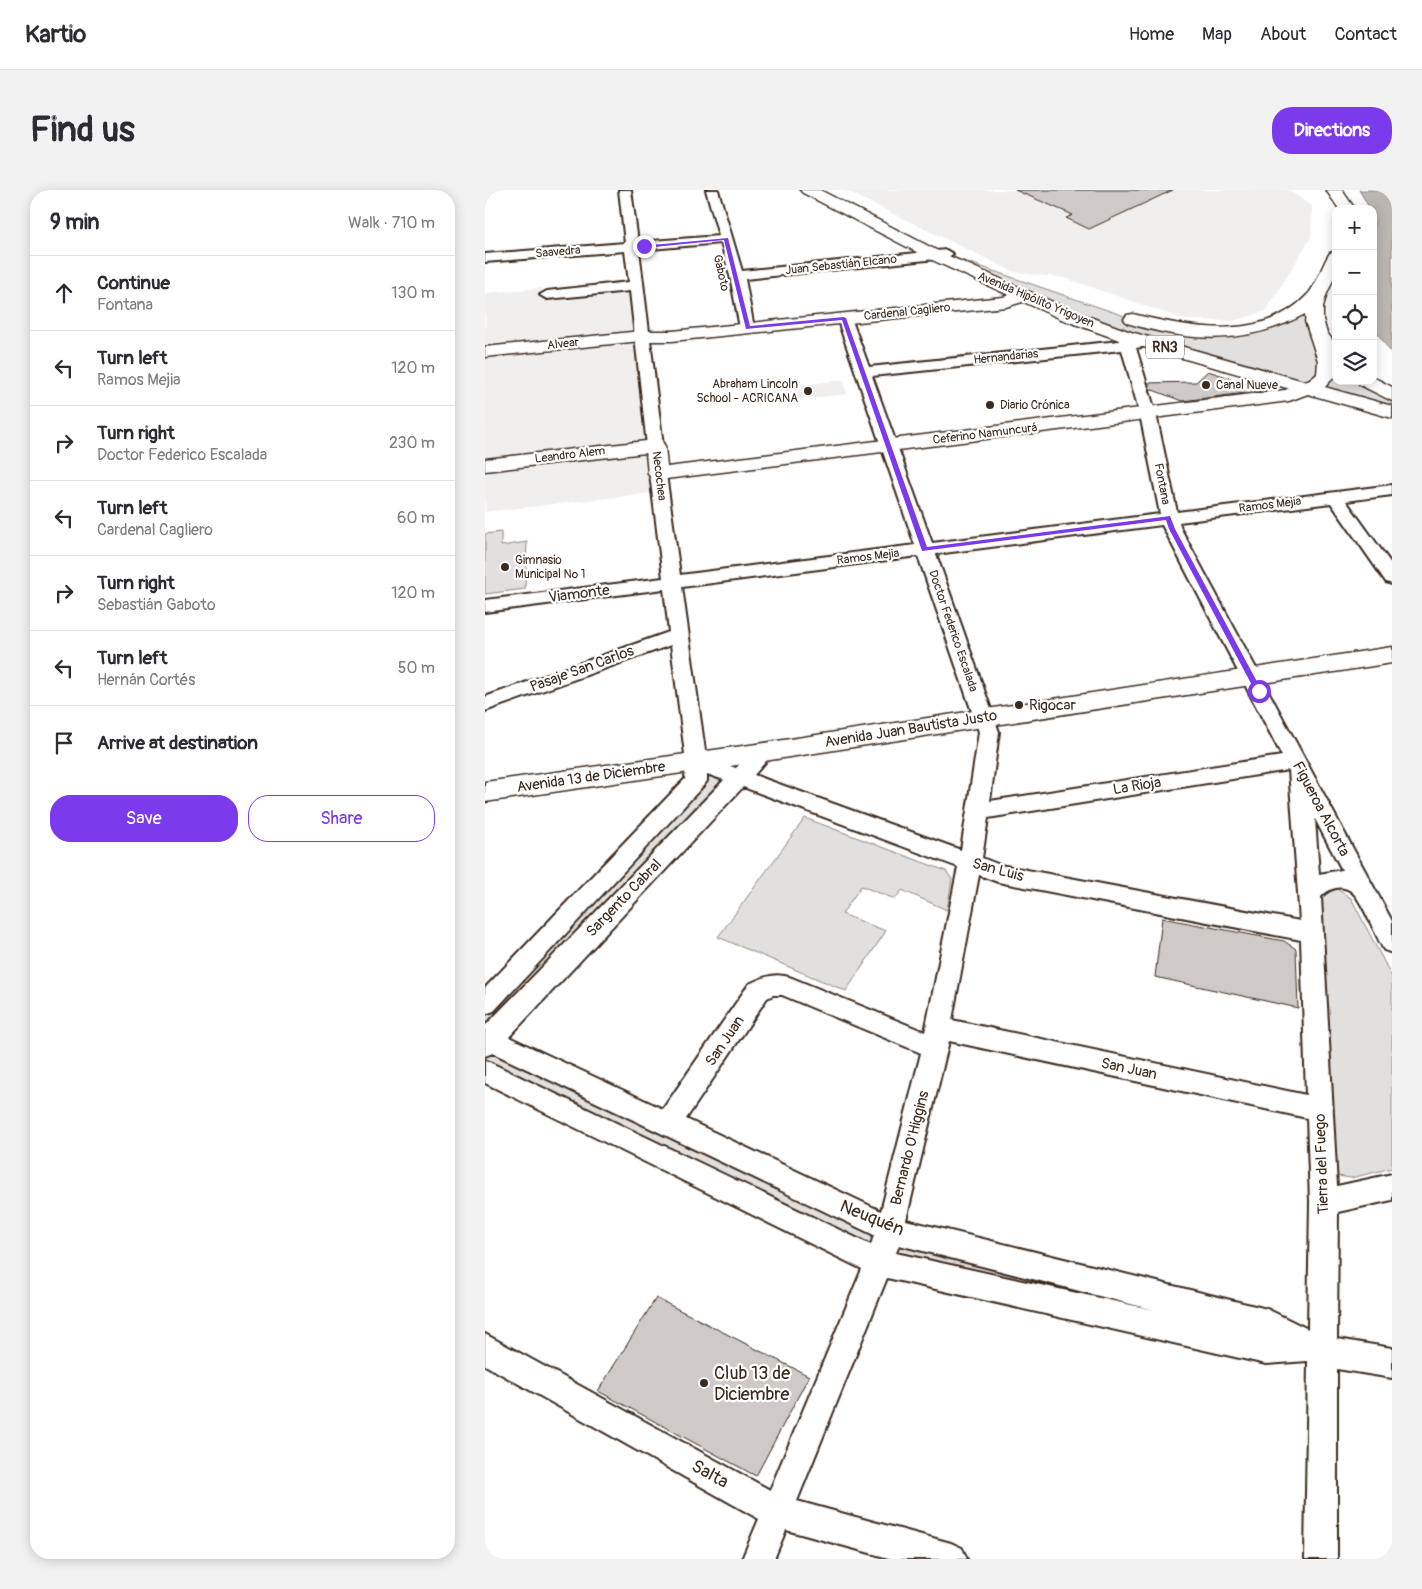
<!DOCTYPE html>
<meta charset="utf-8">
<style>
body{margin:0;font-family:Pangolin,sans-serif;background:#f2f2f3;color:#2b2b33}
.controls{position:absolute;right:15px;top:15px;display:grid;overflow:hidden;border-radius:10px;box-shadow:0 2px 12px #0003}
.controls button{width:45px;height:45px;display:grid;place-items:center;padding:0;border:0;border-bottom:1px solid #e1e1e2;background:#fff;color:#2b2b33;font:25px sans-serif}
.stop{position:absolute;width:15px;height:15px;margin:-11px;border:4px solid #7c3aed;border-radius:50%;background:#fff}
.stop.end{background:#7c3aed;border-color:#fff;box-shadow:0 1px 5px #0008}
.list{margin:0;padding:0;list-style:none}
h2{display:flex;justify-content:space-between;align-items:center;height:65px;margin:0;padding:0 20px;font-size:21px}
h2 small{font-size:16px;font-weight:400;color:#7c7c81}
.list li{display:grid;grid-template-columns:32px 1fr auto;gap:15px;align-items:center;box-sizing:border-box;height:75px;padding:0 20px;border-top:1px solid #e1e1e2}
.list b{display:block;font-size:19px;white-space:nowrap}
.list p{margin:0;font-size:16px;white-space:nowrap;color:#7c7c81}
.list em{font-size:16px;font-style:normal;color:#7c7c81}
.actions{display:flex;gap:10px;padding:15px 20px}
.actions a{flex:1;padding:11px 0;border:1px solid #7c3aed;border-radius:20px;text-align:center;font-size:18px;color:#7c3aed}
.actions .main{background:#7c3aed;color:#fff}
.icon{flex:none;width:28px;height:28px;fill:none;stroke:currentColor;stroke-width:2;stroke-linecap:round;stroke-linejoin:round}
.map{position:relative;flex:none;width:907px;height:1369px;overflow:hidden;border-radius:20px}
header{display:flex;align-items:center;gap:30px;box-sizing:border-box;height:70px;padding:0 25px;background:#fff;border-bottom:1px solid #e1e1e2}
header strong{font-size:24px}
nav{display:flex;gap:28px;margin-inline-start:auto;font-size:18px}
.intro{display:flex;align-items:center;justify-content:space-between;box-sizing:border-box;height:120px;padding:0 30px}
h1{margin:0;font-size:35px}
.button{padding:12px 22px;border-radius:20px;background:#7c3aed;color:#fff;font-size:18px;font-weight:700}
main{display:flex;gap:30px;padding:0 30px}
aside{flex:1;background:#fff;border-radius:20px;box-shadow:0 2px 12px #0003}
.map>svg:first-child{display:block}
</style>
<header>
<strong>Kartio</strong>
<nav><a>Home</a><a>Map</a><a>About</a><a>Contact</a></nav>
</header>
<div class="intro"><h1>Find us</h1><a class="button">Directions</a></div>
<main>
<aside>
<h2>9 min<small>Walk · 710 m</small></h2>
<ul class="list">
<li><svg class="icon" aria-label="ahead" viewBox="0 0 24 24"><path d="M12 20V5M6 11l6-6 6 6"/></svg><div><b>Continue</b><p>Fontana</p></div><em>130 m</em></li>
<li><svg class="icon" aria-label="left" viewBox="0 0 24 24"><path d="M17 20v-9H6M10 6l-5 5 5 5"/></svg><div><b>Turn left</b><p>Ramos Mejia</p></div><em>120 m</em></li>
<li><svg class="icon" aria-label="right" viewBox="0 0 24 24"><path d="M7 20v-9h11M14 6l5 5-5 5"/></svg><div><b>Turn right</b><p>Doctor Federico Escalada</p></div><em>230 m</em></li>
<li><svg class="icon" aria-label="left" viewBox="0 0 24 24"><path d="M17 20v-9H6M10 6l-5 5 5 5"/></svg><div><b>Turn left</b><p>Cardenal Cagliero</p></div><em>60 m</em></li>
<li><svg class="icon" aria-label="right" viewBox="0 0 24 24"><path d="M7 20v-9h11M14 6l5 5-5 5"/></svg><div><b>Turn right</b><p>Sebastián Gaboto</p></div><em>120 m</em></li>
<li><svg class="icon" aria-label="left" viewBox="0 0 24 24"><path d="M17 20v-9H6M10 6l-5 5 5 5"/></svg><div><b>Turn left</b><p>Hernán Cortés</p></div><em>50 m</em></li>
<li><svg class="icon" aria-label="arrive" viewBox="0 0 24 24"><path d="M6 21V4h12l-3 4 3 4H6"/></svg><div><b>Arrive at destination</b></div></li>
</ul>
<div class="actions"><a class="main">Save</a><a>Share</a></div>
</aside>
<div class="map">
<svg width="907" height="1369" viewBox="0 0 907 1369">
<rect width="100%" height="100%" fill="#fff"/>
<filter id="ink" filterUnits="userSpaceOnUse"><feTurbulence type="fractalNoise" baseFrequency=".02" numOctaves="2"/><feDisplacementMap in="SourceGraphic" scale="10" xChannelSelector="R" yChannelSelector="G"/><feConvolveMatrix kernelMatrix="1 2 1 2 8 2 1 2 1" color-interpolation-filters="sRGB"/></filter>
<g filter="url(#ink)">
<!-- built -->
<path fill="#f1efee" d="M359 0H803L827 16 826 47 781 121 749 131 701 130 580 88 529 82Z
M150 96 176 302 0 322V103L57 98V105Z
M358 190 362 204 286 213 283 199Z"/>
<!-- green -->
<path fill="#e2e0de" stroke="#8e857e" d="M427 53 654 131 748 141 829 118 851 167V191H882L907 205V222L640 146Z
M16 342V356L42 352 40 399 0 404V344Z
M279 562 5 849 405 1039 825 1156 394 1073 0 881V814L211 592V572Z
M320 628 461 681 467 689 462 720 417 700 410 709 376 696 357 724 401 741 361 801 233 747Z
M852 699 866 708 907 787V978L866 988 852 986 847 967 835 703Z"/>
<!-- water -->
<path fill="#bcb6b3" stroke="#887e77" d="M874 0H907V164L888 137V48L890 29 888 19H885Z"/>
<!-- building -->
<path fill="#cfcac7" stroke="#3b2a1e" d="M530 0H688L604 39 581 28 588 25Z
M723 181 784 200 697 211 665 199 663 193 711 192Z
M677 728 799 751 811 759 813 818 670 787Z
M171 1108 324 1186 271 1286 113 1201Z"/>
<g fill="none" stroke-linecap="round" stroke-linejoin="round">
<!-- minor casing -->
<g stroke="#3b2a1e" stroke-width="4">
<path id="minor" d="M134 0H146L153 52 234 46 221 0H233L257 81 461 60 468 64 461 68 260 89 269 138 267 141H257L255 138 245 86 236 53 154 60 178 256 176 259H164L162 256 145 101 62 109 55 105 62 101 144 92 140 61 0 72V64L140 53Z
M359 124 364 125 366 128 384 177 634 151 633 146 635 143H645L648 150H663L665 153 663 156 651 158 671 224 692 322 907 295V305L861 311 907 375V394L901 392 846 313 694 332 696 339 907 731V763L899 760C891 746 879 716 870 705 860 693 845 697 836 707L852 996 907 984V1010L853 1022 852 1149 907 1158V1188L852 1179V1369H820L823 1171 781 1174 402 1088 312 1311 466 1353 477 1358 482 1369H407L301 1340 289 1369H257L274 1329 0 1175V1144L285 1300 377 1079 0 893V870L386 1055 389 1045 8 863 0 866V836L239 590 222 584V591L218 596 9 821 0 824V798L200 589 201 572 186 455 0 521V507L184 442 179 399 0 422V410L178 388 165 284 167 280H179L181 284 195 385 430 355 352 128 354 125ZM637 160 655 224 675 324 447 353 387 186ZM677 335 797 566 505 611 514 542 451 364ZM433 366 494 542 476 660 269 585 289 562 286 557C270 552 261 568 251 578L221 568 197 397ZM804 580 815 731 515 675 497 668 503 628ZM258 597 473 677 440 842 307 788C290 782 279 787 264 794L178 919 24 847ZM830 629 857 680 834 684ZM494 685 513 692 816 750 821 905 467 830ZM288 805H297L436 863 396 1021 201 929 282 808ZM464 851 822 928 825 1012 823 1139 782 1119 421 1030ZM414 1055 669 1120 411 1063Z"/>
</g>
<!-- major casing -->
<g stroke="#3b2a1e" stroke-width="3">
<path id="major" d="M538 101 544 102 547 106 544 110 521 117 187 151H156L0 167V157L156 141H187L518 107Z
M829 126 835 127 838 131 851 171 850 186 839 198 804 211 173 290 166 288 163 284 161 263 0 281V269L170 250 177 252 180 256 182 277 800 200 825 190 832 184 833 171 820 131 823 127Z
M907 457V473L279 571 0 612V592L279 553Z"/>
</g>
<!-- highway casing -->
<g stroke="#3b2a1e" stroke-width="3">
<path id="highway" d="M315 0H335L457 63 588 121 646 142 907 216V228L634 150 576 129 445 69 318 3Z
M841 0H857L870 19H854Z
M851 61V83L841 106 838 117V129L841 141 851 155V172C835 168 820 140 820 124 761 156 704 152 642 133L639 129 642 125 648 124C704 138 778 153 823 104 831 96 837 76 843 66L845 63Z
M888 187 907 197V211L875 195 873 191H888Z"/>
</g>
<!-- minor -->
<use href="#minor" fill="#fff" fill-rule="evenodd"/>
<!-- major -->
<use href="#major" fill="#fff" fill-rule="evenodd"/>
<!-- highway -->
<use href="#highway" fill="#fff" fill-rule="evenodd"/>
</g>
</g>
<!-- route -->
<path fill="#7c3aed" d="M243 48 265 136 359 127 361 128 442 357 685 326 690 339 777 501 776 502 770 501 684 339 681 330 437 361 357 130 261 139 239 50 159 58 156 56Z"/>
<!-- markers -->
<g fill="#3b2a1e" stroke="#fff" stroke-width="2">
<circle cx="721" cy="195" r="5"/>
<circle cx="323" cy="201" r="5"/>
<circle cx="505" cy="215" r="5"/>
<circle cx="20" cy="377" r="5"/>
<circle cx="534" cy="515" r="5"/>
<circle cx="219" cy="1193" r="5"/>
</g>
<g text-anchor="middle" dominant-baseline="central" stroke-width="4.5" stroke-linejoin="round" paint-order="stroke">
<!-- far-street labels -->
<g font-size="12" fill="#3b2a1e" stroke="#fff">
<text transform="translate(73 62) rotate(-5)">Saavedra</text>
<text transform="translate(356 75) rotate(-6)">Juan Sebastián Elcano</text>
<text transform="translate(236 83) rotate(77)">Gaboto</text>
<text transform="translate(551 110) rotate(23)">Avenida Hipólito Yrigoyen</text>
<text transform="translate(422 122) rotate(-6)">Cardenal Cagliero</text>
<text transform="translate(78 154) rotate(-6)">Alvear</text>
<text transform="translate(521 167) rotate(-6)">Hernandarias</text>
<text transform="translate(500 244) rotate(-7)">Ceferino Namuncurá</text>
<text transform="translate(85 265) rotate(-7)">Leandro Alem</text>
<text transform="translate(174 286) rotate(83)">Necochea</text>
<text transform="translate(677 294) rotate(79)">Fontana</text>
<text transform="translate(785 315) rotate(-7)">Ramos Mejia</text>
<text transform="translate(383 367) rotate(-7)">Ramos Mejia</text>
<text transform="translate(468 441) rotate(71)">Doctor Federico Escalada</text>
</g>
<!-- far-poi labels -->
<g font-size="12" fill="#3b2a1e" stroke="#fff" text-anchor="start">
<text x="313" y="194" text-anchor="end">Abraham Lincoln<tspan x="313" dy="14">School - ACRICANA</tspan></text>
<text x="731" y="195">Canal Nueve</text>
<text x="515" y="215">Diario Crónica</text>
<text x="30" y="370">Gimnasio<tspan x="30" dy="14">Municipal Nº 1</tspan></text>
</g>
<!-- shield labels -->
<rect fill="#fff" stroke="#766a62" stroke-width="1" x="661" y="145.5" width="38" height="23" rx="4"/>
<g font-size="14" font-weight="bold" fill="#3b2a1e">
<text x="680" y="157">RN3</text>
</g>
<!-- street labels -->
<g font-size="15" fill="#3b2a1e" stroke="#fff">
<text transform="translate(94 404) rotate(-7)">Viamonte</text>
<text transform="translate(97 479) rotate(-20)">Pasaje San Carlos</text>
<text transform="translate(426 539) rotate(-9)">Avenida Juan Bautista Justo</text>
<text transform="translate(106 587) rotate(-8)">Avenida 13 de Diciembre</text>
<text transform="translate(652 596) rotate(-9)">La Rioja</text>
<text transform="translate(836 619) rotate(62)">Figueroa Alcorta</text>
<text transform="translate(513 680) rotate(15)">San Luis</text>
<text transform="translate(139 708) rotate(-46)">Sargento Cabral</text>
<text transform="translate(240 851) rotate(-56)">San Juan</text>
<text transform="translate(644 879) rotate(12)">San Juan</text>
<text transform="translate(425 958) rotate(-76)">Bernardo O'Higgins</text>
<text transform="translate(837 974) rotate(-92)">Tierra del Fuego</text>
</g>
<!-- poi labels -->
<g font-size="15" fill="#3b2a1e" stroke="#fff" text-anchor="start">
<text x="544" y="515">Rigocar</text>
</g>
<!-- near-street labels -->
<g font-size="18" fill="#3b2a1e" stroke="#fff">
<text transform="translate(387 1028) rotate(22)">Neuquén</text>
<text transform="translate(225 1284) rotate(29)">Salta</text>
</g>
<!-- near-poi labels -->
<g font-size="18" fill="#3b2a1e" stroke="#fff" text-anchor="start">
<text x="229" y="1183">Club 13 de<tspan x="229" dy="21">Diciembre</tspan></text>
</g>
</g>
</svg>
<div class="controls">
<button>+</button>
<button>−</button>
<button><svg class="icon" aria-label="locate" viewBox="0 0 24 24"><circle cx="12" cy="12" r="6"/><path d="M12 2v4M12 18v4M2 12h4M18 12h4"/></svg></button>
<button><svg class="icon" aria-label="layers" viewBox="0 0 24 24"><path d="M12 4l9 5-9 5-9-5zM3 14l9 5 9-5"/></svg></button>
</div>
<div class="stop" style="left:774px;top:501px"></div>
<div class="stop end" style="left:159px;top:56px"></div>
</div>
</main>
